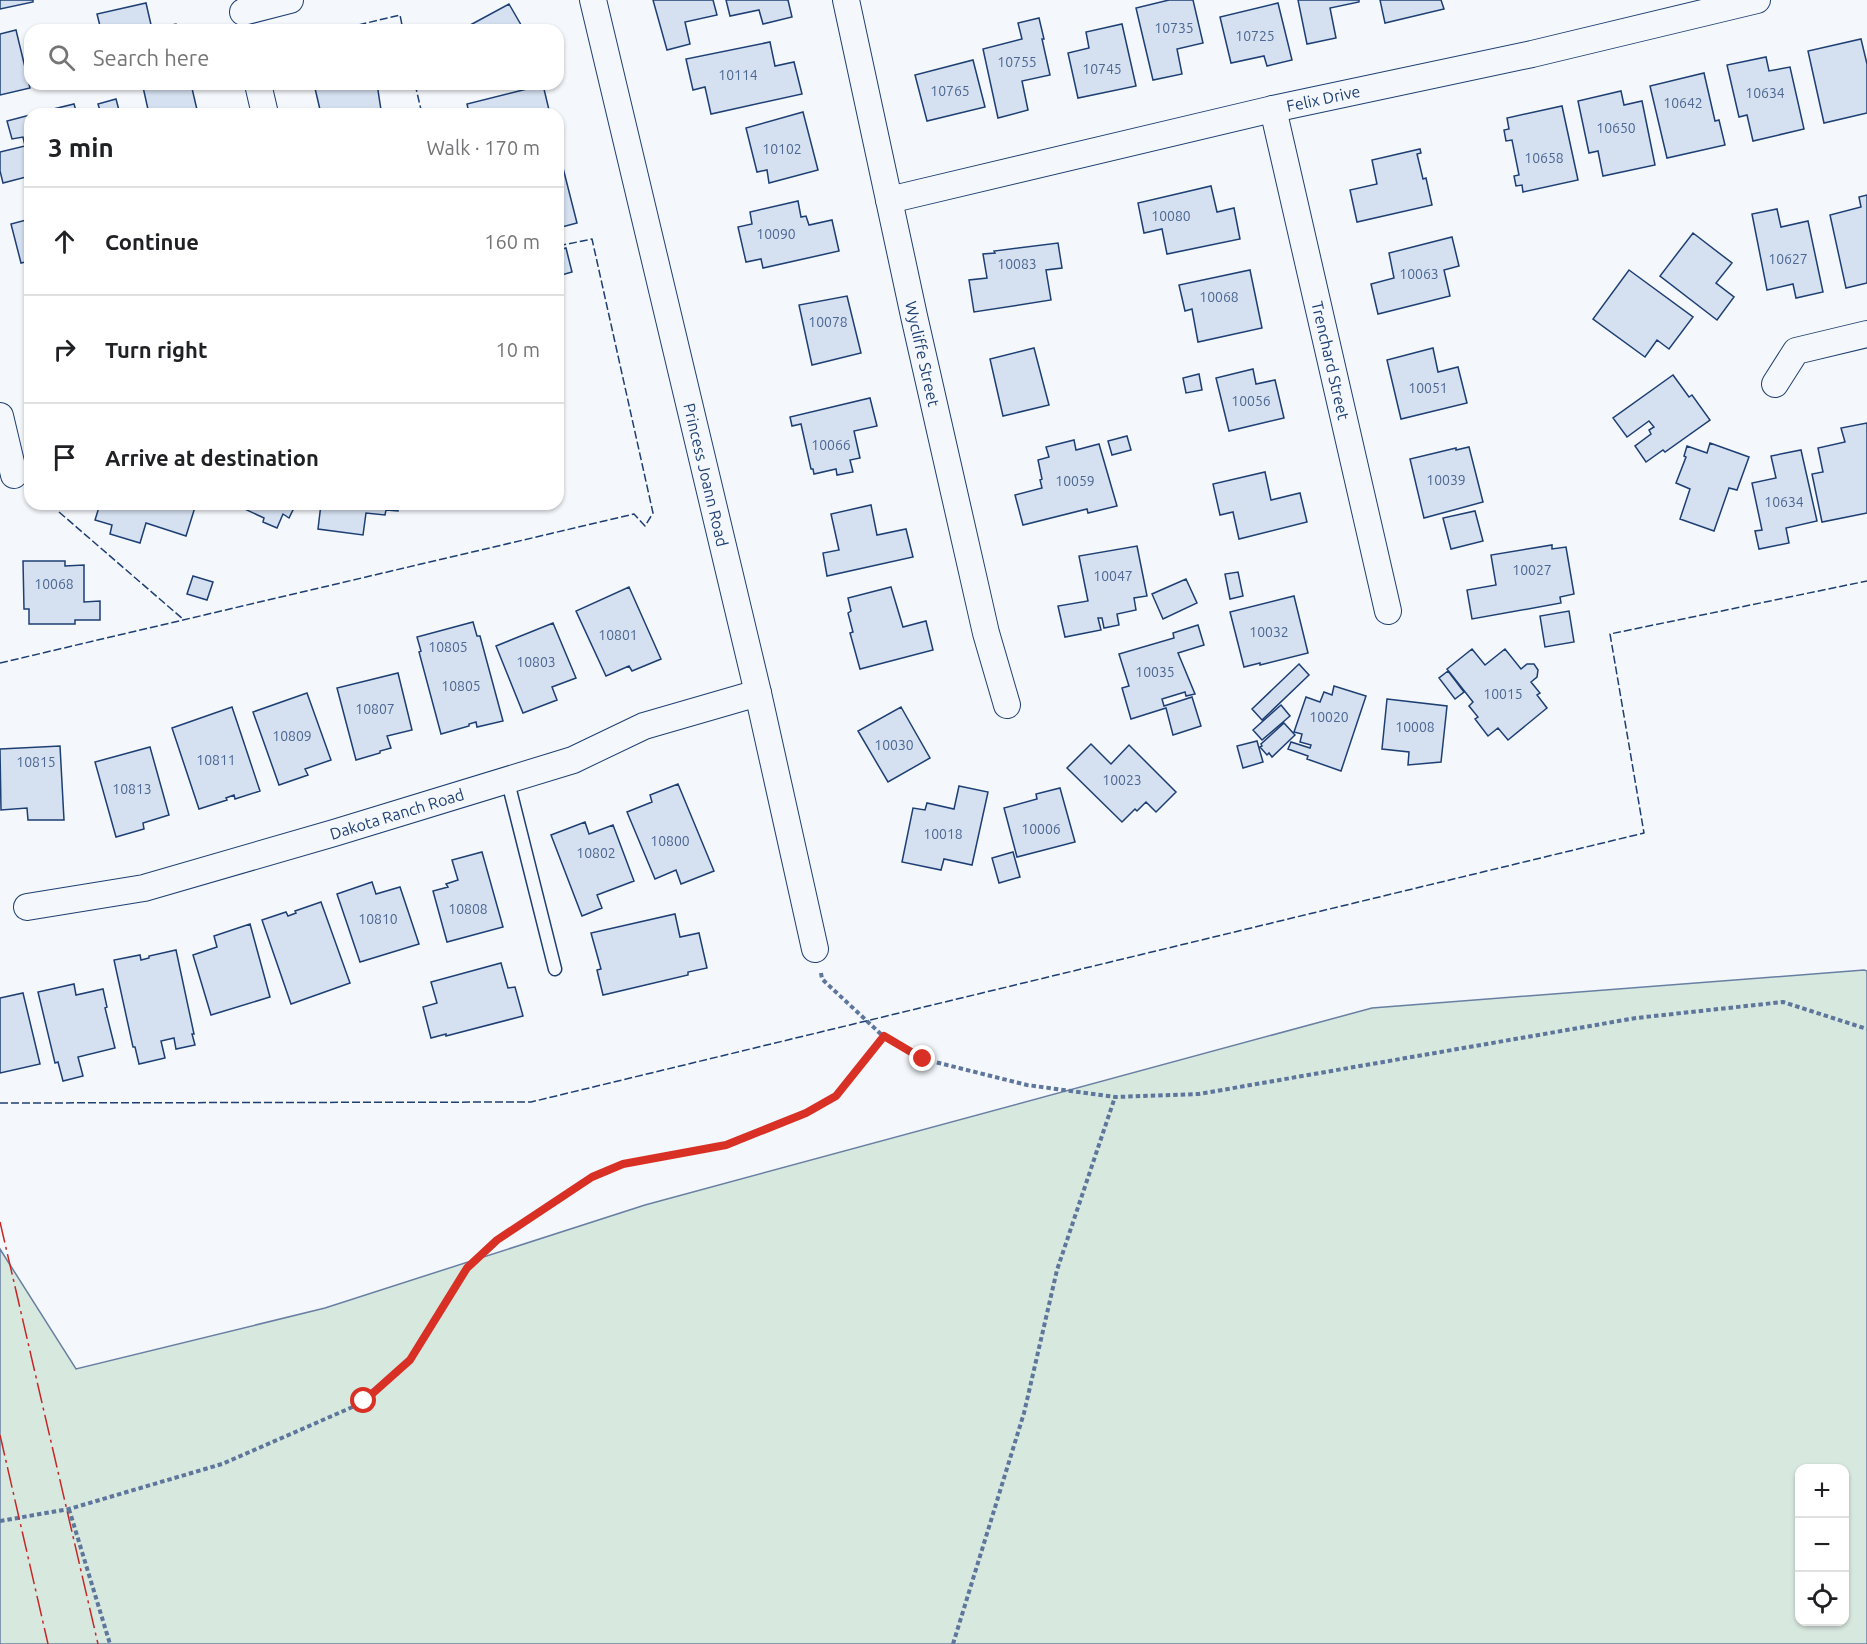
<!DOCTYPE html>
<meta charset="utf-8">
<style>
body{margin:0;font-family:Ubuntu,sans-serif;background:#f6f6f6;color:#202124}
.controls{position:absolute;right:18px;bottom:18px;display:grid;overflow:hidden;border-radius:12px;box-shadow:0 2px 4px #0004}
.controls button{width:54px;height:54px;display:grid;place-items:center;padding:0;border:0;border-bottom:2px solid #e0e0e0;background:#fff;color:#202124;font:30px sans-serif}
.stop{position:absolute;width:18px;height:18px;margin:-14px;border:4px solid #d93025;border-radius:50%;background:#fff}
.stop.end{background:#d93025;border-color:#fff;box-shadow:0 2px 6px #0008}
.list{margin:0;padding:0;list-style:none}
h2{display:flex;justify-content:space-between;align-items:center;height:78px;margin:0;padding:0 24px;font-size:26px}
h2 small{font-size:20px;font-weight:400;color:#757577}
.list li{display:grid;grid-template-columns:39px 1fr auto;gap:18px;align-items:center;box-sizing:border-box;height:108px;padding:0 24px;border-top:2px solid #e0e0e0}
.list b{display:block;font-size:22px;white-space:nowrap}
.list em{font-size:20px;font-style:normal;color:#757577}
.icon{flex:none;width:33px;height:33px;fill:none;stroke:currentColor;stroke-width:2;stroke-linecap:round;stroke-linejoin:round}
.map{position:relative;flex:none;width:1867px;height:1644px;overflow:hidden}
.search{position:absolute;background:#fff;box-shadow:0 2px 4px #0004;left:24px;top:24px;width:540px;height:66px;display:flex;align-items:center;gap:15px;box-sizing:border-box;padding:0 21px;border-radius:18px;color:#757577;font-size:22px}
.panel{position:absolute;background:#fff;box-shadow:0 2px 4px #0004;left:24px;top:108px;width:540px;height:402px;border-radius:18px}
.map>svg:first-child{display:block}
</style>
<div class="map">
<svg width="1867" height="1644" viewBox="0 0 1867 1644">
<rect width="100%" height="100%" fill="#f4f7fb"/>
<!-- green -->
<path fill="#d7e8df" stroke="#687fa3" stroke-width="1.5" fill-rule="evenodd" d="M1864 970 1867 971V1644H0V1249L76 1369 325 1308 645 1205 1372 1008ZM1800 1468H1844V1622H1800Z"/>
<!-- building -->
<path fill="#d5e0f0" stroke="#1d3f73" stroke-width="1.5" d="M0 0H33V2L0 9Z
M653 0H713L717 15 685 22 690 44 667 50Z
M726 0H788L792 17 763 24 759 10 730 16Z
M1169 0H1193L1203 43 1177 49 1182 74 1153 80 1136 8Z
M1298 0H1359V2L1330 8 1336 38 1307 44Z
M1380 0H1441L1444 9 1385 23Z
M146 3 152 29 176 24 178 30H101L97 14Z
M1278 3 1292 60 1267 66 1264 56 1231 63 1220 17Z
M509 4 524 30H461Z
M1039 18 1044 39H1042L1050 75 1022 81 1028 110 998 118 983 49 1022 39 1018 23Z
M1122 24 1136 86 1078 98 1068 53 1089 48 1086 32Z
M16 30 30 88 0 95V34Z
M1861 39 1867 64V113L1824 123 1808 51Z
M770 42 775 66 794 62 802 94 711 114 705 87 693 90 686 59Z
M1766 57 1769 71 1790 67 1804 129 1753 141 1747 115 1739 117 1727 65Z
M973 60 985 107 927 121 915 75Z
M1704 73 1715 121 1719 120 1725 145 1667 158 1650 86Z
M156 84H191L198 114H149L143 87Z
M314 84H377L381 110 368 113 367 109 346 114H321Z
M543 85 550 114H465L469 113 467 104Z
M1621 91 1624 105 1642 101 1655 165 1603 176 1598 151 1589 153 1578 101Z
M116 99 120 114H101L98 104Z
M74 104 77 114H33Z
M1562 106 1578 180 1523 192 1522 185 1516 186 1514 176 1519 175 1512 140 1506 141 1504 130 1509 129 1507 118Z
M803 112 818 170 769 183 767 170 757 172 746 128Z
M30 115V176L3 183 0 171V152L25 146 23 137 12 139 7 121Z
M1420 149 1421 153 1417 154 1423 179 1426 178 1432 205 1357 222 1350 190 1377 184 1372 160Z
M562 164 577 223 558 228V165Z
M1211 186 1217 212 1234 208 1240 239 1167 254 1162 229 1144 233 1138 203Z
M1867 195V283L1846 288 1830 215 1861 207 1859 197Z
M798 201 801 217 806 216 809 225 832 220 839 251 763 268 761 259 746 262 738 227 752 224 750 212Z
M30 202V261L21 263 11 224 30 219 25 203Z
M1777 209 1781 227 1808 221 1823 292 1796 298 1793 284 1767 290 1752 214Z
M1693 233 1732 263 1716 283 1734 297 1717 320 1660 276Z
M1452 237 1459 266 1444 270 1450 296 1378 314 1371 284 1394 278 1389 253Z
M1058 243 1062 268 1046 270 1051 300 974 312 969 280 987 278 983 254 995 253 994 251Z
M566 248 572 272 558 276V250Z
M1250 270 1262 328 1198 342 1192 309 1185 311 1179 285Z
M1629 270 1693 317 1669 349 1657 340 1645 357 1593 319Z
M847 296 861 353 812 365 799 305Z
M1034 348 1049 405 1003 416 990 359Z
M1433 348 1438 372 1458 367 1467 403 1401 419 1387 360Z
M1253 369 1256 384 1275 380 1284 418 1229 431 1216 378Z
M1199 374 1202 390 1186 393 1183 378Z
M1673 375 1689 397 1692 395 1710 420 1665 452 1663 450 1646 462 1635 446 1651 434 1649 430 1654 427 1649 421 1627 437 1613 418Z
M870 398 877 426 854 431 860 458 850 460 853 472 837 475 836 469 814 474 813 469H811L801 424 792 426 790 417Z
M1867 423V513L1822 522 1812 474 1823 472 1818 448 1845 442 1841 428Z
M1127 436 1131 450 1112 455 1108 441Z
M1074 440 1076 450 1099 444 1117 506 1088 513 1087 509 1023 525 1015 495 1042 488 1040 480 1042 479 1038 460 1049 457 1046 447Z
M1710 443 1749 457 1737 490 1729 488 1714 531 1680 519 1690 489 1676 483 1686 457 1684 456 1687 446 1707 453Z
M1469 447 1483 502 1424 518 1410 459 1456 448V450Z
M1801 450 1817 521 1786 528 1789 543 1759 549 1755 531 1762 530 1752 483 1776 478 1771 456Z
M1265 472 1271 500 1300 493 1307 522 1239 539 1233 512 1220 515 1213 484Z
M100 504H196L186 536 146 523 140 543 110 534 112 525 95 520Z
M234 504H296L289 518 283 514 277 528 263 522 264 518Z
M321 504H399L398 511 386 510 385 515 366 513 363 535 318 529Z
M871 505 877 535 906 529 913 557 827 576 823 553 839 550 831 514Z
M1475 511 1483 541 1451 549 1443 518Z
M1552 545V549L1566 547 1574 594 1560 597 1561 603 1472 619 1467 590 1496 585 1491 555Z
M1137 546 1147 596 1134 598 1136 610 1117 614 1119 625 1104 628 1102 618H1098L1101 630 1065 637 1058 606 1088 601 1079 556Z
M23 561H65V566L84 565V602L100 601V620H75V624H29V609H24Z
M1238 572 1243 596 1230 599 1225 574Z
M193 576 213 582 207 600 187 594Z
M1186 579 1197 603 1163 619 1152 594Z
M629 587 661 659 632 671 629 666 606 676 576 611Z
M891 587 903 627 926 621 933 650 860 669 850 633 853 632 848 613 851 611 848 598Z
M1294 596 1308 653 1260 665V663L1244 667 1230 612Z
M1569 611 1574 642 1545 647 1540 616Z
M473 622 477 636H480L503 721 477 727 476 722 469 724V726L441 734 419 652 421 651 417 637Z
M553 623 576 678 552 687 557 700 523 713 496 646Z
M1198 625 1204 645 1178 653 1195 694 1186 696 1185 692 1162 699 1164 706 1192 697 1201 726 1173 735 1166 708 1131 719 1122 688 1129 686 1119 654 1174 638 1173 633Z
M1472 649 1485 665 1505 649 1521 669 1527 664H1534L1538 670 1537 677 1531 682 1540 693 1537 695 1547 708 1508 740 1498 728 1488 736 1475 719 1478 717 1469 706 1473 702 1447 669Z
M1299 664 1309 675 1262 720 1252 709Z
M1448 671 1464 692 1455 699 1439 678Z
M398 673 412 730 387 736 391 748 380 751V753L356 760 337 688Z
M1334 686 1366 696 1341 771 1307 759 1308 756 1288 749 1291 742 1310 748 1311 745 1300 742 1302 734 1294 732 1306 697 1320 702 1324 692 1332 695Z
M307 693 331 760 305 769 308 775 279 785 253 712Z
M1387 699 1447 706 1441 762 1408 765 1409 752 1382 749Z
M1281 705 1290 716 1262 740 1253 730Z
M232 707 260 791 235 799 234 795 226 798 227 800 199 809 172 728Z
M901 707 930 758 888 782 858 731Z
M1284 723 1295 735 1272 757 1269 753 1267 755 1260 747 1262 746 1261 744Z
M1257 741 1263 762 1243 768 1237 746Z
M1091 744 1111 764 1129 745 1176 792 1156 812 1146 802 1137 811 1135 809 1122 822 1067 768Z
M60 746 64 820H28L27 808 1 810 0 749Z
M150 747 169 815 143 823 144 829 116 837 95 762Z
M678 784 714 871 681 884 676 870 655 879 627 812 652 802 650 795Z
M959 786 988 792 972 865 944 859 941 870 902 862 913 808 925 810 927 803 954 809Z
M1060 788 1075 842 1017 857 1004 808 1037 799 1036 794Z
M585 822 589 834 613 825 634 881 597 895 602 908 582 916 551 835Z
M482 852 503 927 447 942 433 891 448 887 446 884 458 880 452 860Z
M1013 852 1020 877 999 883 992 858Z
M372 882 376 894 400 887 419 944 360 962 337 894Z
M321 902 350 983 291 1004 262 920 286 912 288 916 296 913 295 911Z
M675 914 680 937 699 933 707 968 688 972V975L603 995 597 970 601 969 591 933Z
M250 924 270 997 211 1015 193 955 217 947 214 936Z
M176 950 194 1034H192L195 1045 176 1049 174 1038 161 1041 165 1058 139 1064 135 1047H133L114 960 140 955 141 960 149 958V956Z
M501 963 508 988 515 987 523 1016 446 1036V1034L431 1038 423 1007 437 1003 431 982Z
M74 984 76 995 103 989 107 1007 105 1008 115 1048 78 1057 83 1076 63 1081 58 1062 55 1063 38 992Z
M23 993 40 1064 0 1073V998Z"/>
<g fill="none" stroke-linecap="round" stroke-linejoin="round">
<!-- lane casing -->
<g stroke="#1d3f73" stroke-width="15">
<path id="lane" d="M508 782 555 969"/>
</g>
<!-- street casing -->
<g stroke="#1d3f73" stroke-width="28">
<g id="street">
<path id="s1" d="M593 0 758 693 815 949"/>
<path id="s2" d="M846 0 914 316 986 633 1007 705"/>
<path d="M243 12 290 0"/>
<path d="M258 84 265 114"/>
<path id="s3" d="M1273 109 1388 611"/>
<path id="s4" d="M889 200 1273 109 1532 54 1757 0"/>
<path d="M1775 384 1796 351 1867 334"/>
<path d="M0 416 14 475"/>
<path id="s5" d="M27 907 144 888 334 833 573 760 644 726 758 693"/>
</g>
</g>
<!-- path -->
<path stroke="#5e769c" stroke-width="4" stroke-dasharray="4.5 3" stroke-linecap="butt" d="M821 973 822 979 884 1037 923 1059 1027 1085 1115 1097 1199 1094 1636 1018 1783 1002 1867 1029
M69 1509 110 1644
M0 1521 69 1509 222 1464 364 1402 410 1360 467 1268 497 1240 592 1177 623 1164 726 1145 806 1113 835 1096 884 1037
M953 1644 1024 1413 1057 1270 1115 1097"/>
<!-- lane -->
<use href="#lane" stroke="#f4f7fb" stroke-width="12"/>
<!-- street -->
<use href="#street" stroke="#f4f7fb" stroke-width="26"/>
<!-- fence -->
<path stroke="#1d3f73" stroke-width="1.5" stroke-dasharray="8 3" stroke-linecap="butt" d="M337 30 400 15 403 30
M415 84 422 114
M59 512 184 620
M0 663 634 514 645 526 653 513 592 239 558 246
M0 1103 531 1102 1644 833 1610 634 1867 581"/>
<!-- power -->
<path stroke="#c62828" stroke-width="1.5" stroke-dasharray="21 4.5 3 4.5" stroke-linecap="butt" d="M0 1222 98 1644
M0 1435 48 1644"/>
</g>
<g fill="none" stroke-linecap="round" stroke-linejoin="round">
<!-- route -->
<path stroke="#d93025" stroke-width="8" d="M364 1401 410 1360 467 1268 497 1240 592 1177 623 1164 726 1145 806 1113 836 1096 884 1036 923 1059"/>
</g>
<g text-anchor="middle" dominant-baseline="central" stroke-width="4.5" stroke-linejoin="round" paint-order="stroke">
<!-- number labels -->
<g font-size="14" fill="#4b6792">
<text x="1174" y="28">10735</text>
<text x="1255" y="36">10725</text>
<text x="1017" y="62">10755</text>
<text x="1102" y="69">10745</text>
<text x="738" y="75">10114</text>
<text x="950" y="91">10765</text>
<text x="1765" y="93">10634</text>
<text x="1683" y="103">10642</text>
<text x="1616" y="128">10650</text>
<text x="782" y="149">10102</text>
<text x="1544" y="158">10658</text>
<text x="1171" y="216">10080</text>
<text x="776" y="234">10090</text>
<text x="1788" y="259">10627</text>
<text x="1017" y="264">10083</text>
<text x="1419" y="274">10063</text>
<text x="1219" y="297">10068</text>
<text x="828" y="322">10078</text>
<text x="1428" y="388">10051</text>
<text x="1251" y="401">10056</text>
<text x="831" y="445">10066</text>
<text x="1446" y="480">10039</text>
<text x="1075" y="481">10059</text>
<text x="1784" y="502">10634</text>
<text x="1532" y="570">10027</text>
<text x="1113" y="576">10047</text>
<text x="54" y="584">10068</text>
<text x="1269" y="632">10032</text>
<text x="618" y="635">10801</text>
<text x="448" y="647">10805</text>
<text x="536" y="662">10803</text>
<text x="1155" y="672">10035</text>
<text x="461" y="686">10805</text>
<text x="1503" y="694">10015</text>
<text x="375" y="709">10807</text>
<text x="1329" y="717">10020</text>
<text x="1415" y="727">10008</text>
<text x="292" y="736">10809</text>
<text x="894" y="745">10030</text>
<text x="216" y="760">10811</text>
<text x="36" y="762">10815</text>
<text x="1122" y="780">10023</text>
<text x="132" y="789">10813</text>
<text x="1041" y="829">10006</text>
<text x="943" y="834">10018</text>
<text x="670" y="841">10800</text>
<text x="596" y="853">10802</text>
<text x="468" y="909">10808</text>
<text x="378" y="919">10810</text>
</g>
<!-- street labels -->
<g font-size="16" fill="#1d3f73" stroke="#f4f7fb">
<text stroke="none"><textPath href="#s4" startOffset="446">Felix Drive</textPath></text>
<text stroke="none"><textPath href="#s2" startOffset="362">Wycliffe Street</textPath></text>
<text stroke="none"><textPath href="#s3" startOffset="258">Trenchard Street</textPath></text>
<text stroke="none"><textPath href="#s1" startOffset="488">Princess Joann Road</textPath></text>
<text stroke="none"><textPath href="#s5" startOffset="382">Dakota Ranch Road</textPath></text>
</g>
</g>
</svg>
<div class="controls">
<button>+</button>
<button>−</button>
<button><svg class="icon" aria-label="locate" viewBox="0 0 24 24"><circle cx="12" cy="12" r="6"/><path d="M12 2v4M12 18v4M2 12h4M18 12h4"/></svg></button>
</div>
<div class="stop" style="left:364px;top:1401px"></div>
<div class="stop end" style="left:923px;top:1059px"></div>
<div class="search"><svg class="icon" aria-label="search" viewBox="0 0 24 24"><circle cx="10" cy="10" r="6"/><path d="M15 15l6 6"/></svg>Search here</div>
<section class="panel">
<h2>3 min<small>Walk · 170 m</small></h2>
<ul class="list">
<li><svg class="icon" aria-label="ahead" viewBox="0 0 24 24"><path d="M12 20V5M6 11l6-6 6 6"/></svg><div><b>Continue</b></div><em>160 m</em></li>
<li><svg class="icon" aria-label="right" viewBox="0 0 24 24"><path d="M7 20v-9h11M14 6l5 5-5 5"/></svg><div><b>Turn right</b></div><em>10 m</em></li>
<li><svg class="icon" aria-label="arrive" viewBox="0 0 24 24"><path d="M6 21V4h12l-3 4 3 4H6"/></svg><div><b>Arrive at destination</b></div></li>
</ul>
</section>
</div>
